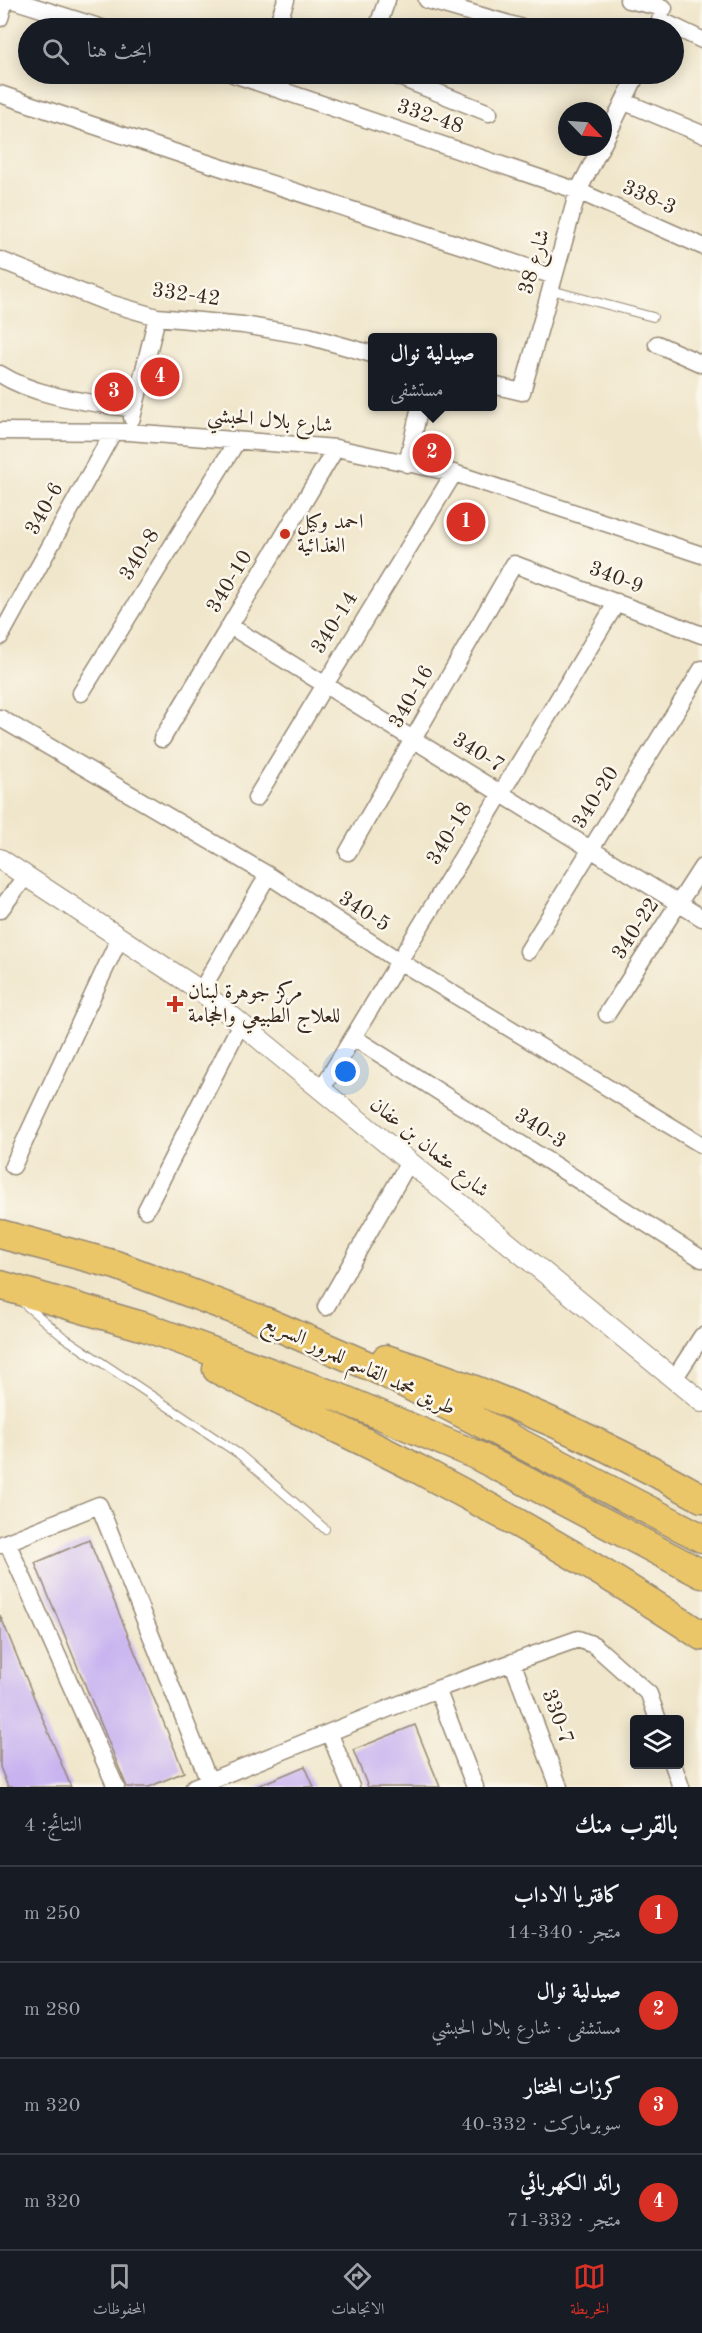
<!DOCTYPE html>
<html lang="ar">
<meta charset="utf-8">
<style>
body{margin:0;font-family:"Old Standard TT",Amiri,serif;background:#20242c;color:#f1f3f6;direction:rtl}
.controls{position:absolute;right:18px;bottom:18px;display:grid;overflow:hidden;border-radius:6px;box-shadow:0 3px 15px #0003}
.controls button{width:54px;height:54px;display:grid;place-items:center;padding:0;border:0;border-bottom:2px solid #363941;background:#171b24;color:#f1f3f6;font:30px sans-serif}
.compass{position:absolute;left:558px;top:102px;width:54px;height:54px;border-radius:50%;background:#171b24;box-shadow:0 3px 15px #0003;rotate:115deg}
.you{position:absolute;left:346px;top:1072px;width:21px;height:21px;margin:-15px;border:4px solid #fff;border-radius:50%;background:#1a73e8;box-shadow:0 0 0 9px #1a73e833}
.badge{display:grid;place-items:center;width:39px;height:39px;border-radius:50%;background:#d93025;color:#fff;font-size:20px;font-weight:700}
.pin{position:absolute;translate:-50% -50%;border:3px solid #fff;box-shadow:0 2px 6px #0006}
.popup{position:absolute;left:368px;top:333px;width:129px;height:78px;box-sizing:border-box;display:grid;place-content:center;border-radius:6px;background:#171b24;filter:drop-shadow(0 2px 4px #0005);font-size:20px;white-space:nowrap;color:#9ea1a6}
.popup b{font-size:22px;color:#f1f3f6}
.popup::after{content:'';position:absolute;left:50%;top:100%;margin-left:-12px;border:12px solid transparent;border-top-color:#171b24}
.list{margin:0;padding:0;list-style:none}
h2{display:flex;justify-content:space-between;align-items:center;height:78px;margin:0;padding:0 24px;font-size:26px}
h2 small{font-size:20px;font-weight:400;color:#9ea1a6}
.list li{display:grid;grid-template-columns:39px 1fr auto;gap:18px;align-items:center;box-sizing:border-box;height:96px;padding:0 24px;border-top:2px solid #363941}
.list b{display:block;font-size:22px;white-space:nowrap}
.list p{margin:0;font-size:20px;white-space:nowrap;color:#9ea1a6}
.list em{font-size:20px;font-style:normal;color:#9ea1a6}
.icon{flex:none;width:33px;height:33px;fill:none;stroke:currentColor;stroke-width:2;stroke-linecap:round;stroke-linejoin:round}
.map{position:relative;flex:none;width:702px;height:1787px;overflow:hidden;direction:ltr}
.search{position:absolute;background:#171b24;box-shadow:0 3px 15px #0003;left:18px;right:18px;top:18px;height:66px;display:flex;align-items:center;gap:15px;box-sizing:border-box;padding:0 21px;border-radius:33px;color:#9ea1a6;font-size:22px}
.sheet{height:462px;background:#171b24}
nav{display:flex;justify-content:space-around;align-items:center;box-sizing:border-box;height:84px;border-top:2px solid #363941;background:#171b24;font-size:16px;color:#9ea1a6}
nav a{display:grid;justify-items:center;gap:3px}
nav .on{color:#d93025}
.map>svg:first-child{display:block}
</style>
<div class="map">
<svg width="702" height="1787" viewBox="0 0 702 1787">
<rect width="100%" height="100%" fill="#fbf7ec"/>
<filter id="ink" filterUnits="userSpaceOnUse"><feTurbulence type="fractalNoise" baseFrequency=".0167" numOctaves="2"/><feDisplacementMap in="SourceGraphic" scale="12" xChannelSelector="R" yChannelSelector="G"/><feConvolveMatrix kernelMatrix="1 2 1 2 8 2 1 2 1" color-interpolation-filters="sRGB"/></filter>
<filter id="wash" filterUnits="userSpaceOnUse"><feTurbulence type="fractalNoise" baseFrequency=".008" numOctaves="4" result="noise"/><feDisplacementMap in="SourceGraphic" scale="24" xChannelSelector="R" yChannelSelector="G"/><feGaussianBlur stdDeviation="1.35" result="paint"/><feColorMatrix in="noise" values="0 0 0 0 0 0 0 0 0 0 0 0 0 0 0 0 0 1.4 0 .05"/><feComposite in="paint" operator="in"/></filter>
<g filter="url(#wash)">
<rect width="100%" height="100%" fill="#f0e6cb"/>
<g id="blocks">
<!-- building -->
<path fill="#c8b2f0" d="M89 1540 184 1772 149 1787H127L35 1563Z
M0 1615 71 1787H8L0 1767Z
M415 1725 440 1787H368L353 1750Z
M305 1766 314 1787H255Z"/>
</g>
</g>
<g filter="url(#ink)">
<use href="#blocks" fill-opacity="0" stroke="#968874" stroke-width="1.5"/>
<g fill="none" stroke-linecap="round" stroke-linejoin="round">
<!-- service casing -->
<g stroke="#968874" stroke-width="10">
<path id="service" d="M551 290 653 317
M22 1302 62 1336 239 1454 325 1529"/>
</g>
<!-- minor casing -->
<g stroke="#968874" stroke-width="19">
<path id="minor" d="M13 0 102 28
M427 0 523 28
M628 0 664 8
M0 18 5 0
M660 20 702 40
M276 28 286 0
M377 28 387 0
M233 74 578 191 702 246
M391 74 489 113
M0 94C184 157 370 215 554 276
M625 102 702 134
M603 144 637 74
M0 260 106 302 157 317 243 325 308 336 372 354
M657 344 702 364
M0 374C38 398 90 402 134 409
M492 385 522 392 578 191 601 147
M132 418 157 317
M0 431 129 432 336 448 454 473 702 555
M407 464 420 406
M230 626 702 918
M0 637 112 434
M81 693 237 441
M0 718 268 875 399 961 702 1145
M162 739 336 448
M256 798 454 473
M348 852 514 564 702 635
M0 910 26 876
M528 951 702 669
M201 991 268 875
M607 1014 702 867
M353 1037 702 1259
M321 1090 617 602
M13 1166 119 939
M146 1210 240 1025
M326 1307 409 1162
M674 1379 702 1336
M7 1542 116 1787
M0 1545 99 1505 209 1781
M513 1664 559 1787
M437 1689 475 1787
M330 1734 351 1787
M673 1764 681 1787
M194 1787 437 1689 578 1639 594 1645 649 1694 658 1720"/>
</g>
<!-- tertiary casing -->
<g stroke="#968874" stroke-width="22">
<path id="tertiary" d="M0 859 201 991 702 1402"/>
</g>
<!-- motorway casing -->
<g stroke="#968874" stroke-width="31">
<path id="motorway" d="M0 1234 116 1265 267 1322 383 1372 702 1538
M0 1285 145 1327 335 1396 476 1455 702 1574
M386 1359C498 1394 600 1440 702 1498
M217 1369C284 1404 353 1435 420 1470 517 1521 611 1575 702 1636"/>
</g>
<!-- service -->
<use href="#service" stroke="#fff" stroke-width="8"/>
<!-- minor -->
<use href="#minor" stroke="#fff" stroke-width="16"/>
<!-- tertiary -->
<use href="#tertiary" stroke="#fff" stroke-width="20"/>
<!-- motorway -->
<use href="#motorway" stroke="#ebc669" stroke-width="28"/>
</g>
</g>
<!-- markers -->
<g fill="#c8321e" stroke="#fbf7ec" stroke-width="2">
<circle cx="285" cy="534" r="6"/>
<path d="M172 995h6v6h6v6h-6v6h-6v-6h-6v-6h6z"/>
</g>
<g text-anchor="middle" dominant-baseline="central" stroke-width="5" stroke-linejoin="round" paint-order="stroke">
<!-- street labels -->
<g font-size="21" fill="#3b2a1e" stroke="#fbf7ec">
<text transform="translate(430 117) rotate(19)">332-48</text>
<text transform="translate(649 198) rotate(24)">338-3</text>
<text transform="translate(535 262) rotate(-74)">شارع 38</text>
<text transform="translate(186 295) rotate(8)">332-42</text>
<text transform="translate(270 421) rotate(5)">شارع بلال الحبشي</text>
<text transform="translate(45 509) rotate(-61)">340-6</text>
<text transform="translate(140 555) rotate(-58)">340-8</text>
<text transform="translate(616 578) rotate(21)">340-9</text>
<text transform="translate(230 582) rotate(-59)">340-10</text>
<text transform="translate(335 623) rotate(-58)">340-14</text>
<text transform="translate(412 697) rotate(-60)">340-16</text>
<text transform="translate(478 753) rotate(32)">340-7</text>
<text transform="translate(596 798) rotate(-58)">340-20</text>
<text transform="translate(450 834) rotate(-59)">340-18</text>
<text transform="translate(364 912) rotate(33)">340-5</text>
<text transform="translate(636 929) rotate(-57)">340-22</text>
<text transform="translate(540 1129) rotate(33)">340-3</text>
<text transform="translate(429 1148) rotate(39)">شارع عثمان بن عفان</text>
<text transform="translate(359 1366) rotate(25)">طريق محمد القاسم للمرور السريع</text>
<text transform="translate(557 1717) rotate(70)">330-7</text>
</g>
<!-- poi labels -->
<g font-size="21" fill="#3b2a1e" stroke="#fbf7ec" text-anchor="start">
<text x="297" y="522">احمد وكيل<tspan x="297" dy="24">الغذائية</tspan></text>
<text x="188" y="992">مركز جوهرة لبنان<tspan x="188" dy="24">للعلاج الطبيعي والحجامة</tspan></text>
</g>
</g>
</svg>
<div class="controls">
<button><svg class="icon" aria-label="layers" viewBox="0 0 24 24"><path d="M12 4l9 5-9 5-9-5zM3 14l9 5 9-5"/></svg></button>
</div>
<svg class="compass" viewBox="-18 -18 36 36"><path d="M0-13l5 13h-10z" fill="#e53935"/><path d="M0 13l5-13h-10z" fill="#9ea1a6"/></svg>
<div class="you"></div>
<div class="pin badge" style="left:466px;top:522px">1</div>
<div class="pin badge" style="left:432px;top:453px">2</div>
<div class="popup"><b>صيدلية نوال</b>مستشفى</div>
<div class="pin badge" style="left:114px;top:392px">3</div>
<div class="pin badge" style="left:160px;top:377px">4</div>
<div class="search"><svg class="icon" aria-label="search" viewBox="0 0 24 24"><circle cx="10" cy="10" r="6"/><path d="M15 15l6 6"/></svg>ابحث هنا</div>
</div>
<section class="sheet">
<h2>بالقرب منك<small>النتائج: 4</small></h2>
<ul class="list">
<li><span class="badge">1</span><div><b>كافتريا الاداب</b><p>متجر · 340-14</p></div><em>250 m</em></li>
<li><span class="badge">2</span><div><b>صيدلية نوال</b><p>مستشفى · شارع بلال الحبشي</p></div><em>280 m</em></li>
<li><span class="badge">3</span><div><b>كرزات المختار</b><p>سوبرماركت · 332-40</p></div><em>320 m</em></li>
<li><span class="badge">4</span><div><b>رائد الكهربائي</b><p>متجر · 332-71</p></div><em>320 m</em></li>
</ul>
</section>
<nav>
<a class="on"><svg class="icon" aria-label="map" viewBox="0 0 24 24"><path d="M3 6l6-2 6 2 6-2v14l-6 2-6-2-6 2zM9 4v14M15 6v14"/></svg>الخريطة</a>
<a><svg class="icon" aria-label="directions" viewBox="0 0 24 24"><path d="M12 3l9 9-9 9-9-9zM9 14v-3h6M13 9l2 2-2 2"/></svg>الاتجاهات</a>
<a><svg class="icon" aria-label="saved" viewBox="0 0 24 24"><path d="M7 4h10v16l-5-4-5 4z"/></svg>المحفوظات</a>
</nav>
